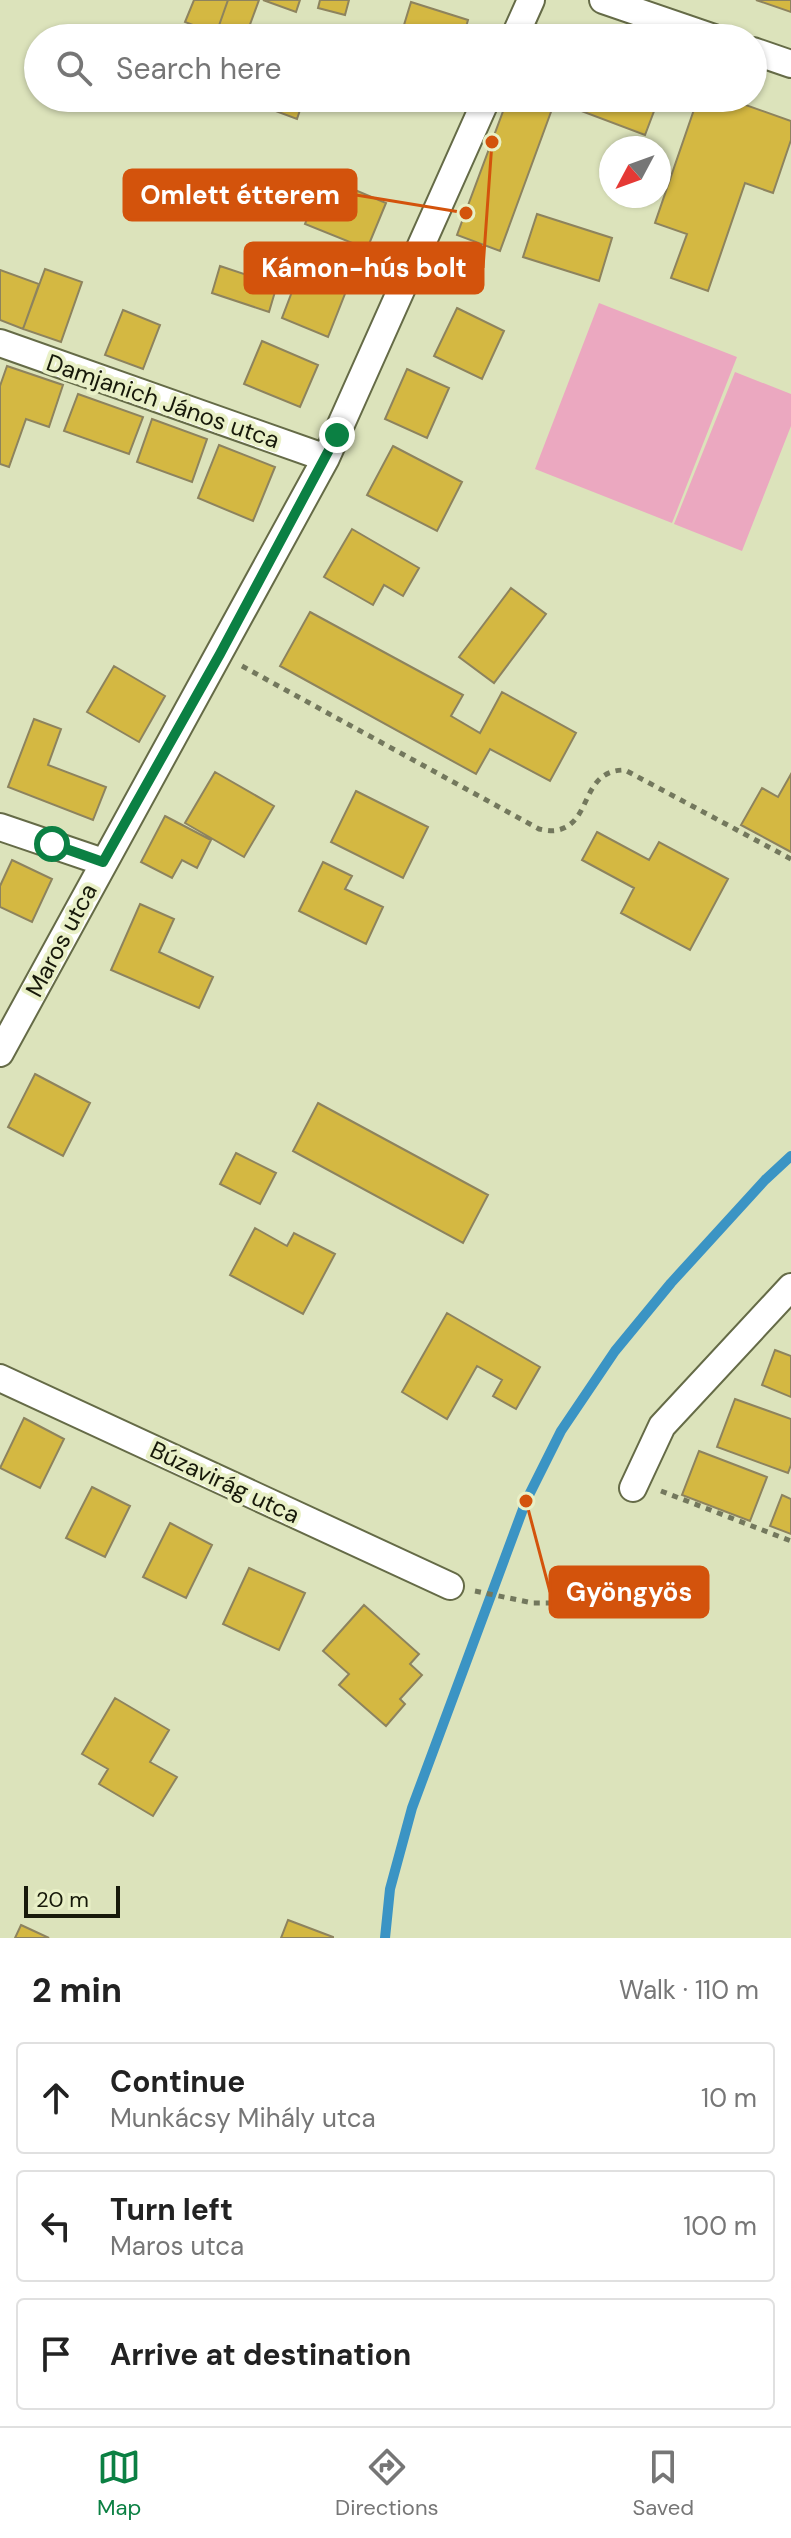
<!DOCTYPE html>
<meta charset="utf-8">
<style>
body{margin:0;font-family:"DM Sans",sans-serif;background:#f6f6f6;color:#222}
.compass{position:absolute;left:599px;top:136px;width:72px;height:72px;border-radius:50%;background:#fff;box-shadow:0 2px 6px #0004;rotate:229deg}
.scale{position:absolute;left:24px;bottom:20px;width:96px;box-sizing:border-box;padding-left:8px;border:4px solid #17190a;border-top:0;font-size:22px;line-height:28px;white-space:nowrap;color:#17190a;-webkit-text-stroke:6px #e9f0c7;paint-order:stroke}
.stop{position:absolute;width:24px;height:24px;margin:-18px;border:6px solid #0b8043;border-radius:50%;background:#fff}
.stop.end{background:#0b8043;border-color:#fff;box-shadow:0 2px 8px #0008}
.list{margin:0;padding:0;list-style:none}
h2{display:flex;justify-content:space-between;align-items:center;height:104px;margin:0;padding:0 32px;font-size:34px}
h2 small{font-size:26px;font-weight:400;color:#767676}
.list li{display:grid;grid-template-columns:52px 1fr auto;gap:24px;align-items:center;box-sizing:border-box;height:112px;margin:0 16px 16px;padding:0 16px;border:2px solid #e0e0e0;border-radius:8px}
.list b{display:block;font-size:30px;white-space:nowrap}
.list p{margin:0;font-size:26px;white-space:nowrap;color:#767676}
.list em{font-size:26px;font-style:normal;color:#767676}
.icon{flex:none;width:44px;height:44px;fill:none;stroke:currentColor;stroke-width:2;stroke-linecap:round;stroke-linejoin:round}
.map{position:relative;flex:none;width:791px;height:1938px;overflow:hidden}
.search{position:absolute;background:#fff;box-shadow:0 2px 6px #0004;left:24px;right:24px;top:24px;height:88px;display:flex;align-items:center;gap:20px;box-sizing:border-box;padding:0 28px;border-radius:44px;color:#767676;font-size:30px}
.sheet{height:488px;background:#fff}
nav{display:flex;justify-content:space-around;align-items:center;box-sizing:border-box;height:112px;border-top:2px solid #e0e0e0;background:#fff;font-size:22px;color:#767676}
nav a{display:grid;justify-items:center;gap:4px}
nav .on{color:#0b8043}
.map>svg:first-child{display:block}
</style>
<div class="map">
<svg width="791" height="1938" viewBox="0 0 791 1938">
<rect width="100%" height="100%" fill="#dce3bb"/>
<!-- pitch -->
<path fill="#eba8c0" d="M599 303 737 357 672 523 535 469Z
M735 372 791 394V426L742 551 674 524Z"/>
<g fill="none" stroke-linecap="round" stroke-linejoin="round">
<!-- stream -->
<path stroke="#3b94c4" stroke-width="10" d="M385 1938 390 1889 412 1808 526 1501 561 1431 615 1351 671 1283 765 1180 791 1156"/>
</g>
<!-- building -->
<path fill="#d4b842" stroke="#8d835e" stroke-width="2" d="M194 0H228L216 34 185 22Z
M228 0H259L245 38H228L216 34Z
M263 0H300L296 12Z
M320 0H349L345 15 318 8Z
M756 0H791V12Z
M411 2 468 20 463 38H400Z
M535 24 556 31 574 38H530Z
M275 29 299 38H272Z
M250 98H304L297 119 249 101Z
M508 98H659L645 135 555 101 500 251 457 235Z
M698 98H726L791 121V140L773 193 745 183 708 291 671 278 687 234 655 223Z
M324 177 386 203 367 249 305 224Z
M537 214 612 238 599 281 523 257Z
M303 263 350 281 328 337 282 318Z
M220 266 277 285 269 312 212 293Z
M45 269 82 282 61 342 23 329Z
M0 270 39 284 23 329 0 320Z
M457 308 504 331 482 379 434 356Z
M123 310 160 325 143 369 105 355Z
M262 341 318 365 300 407 244 384Z
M7 366 63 385 49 427 26 419 9 467 0 464V386Z
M407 369 449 388 427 438 385 419Z
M78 394 143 417 129 454 64 431Z
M152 419 207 439 192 482 137 462Z
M219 445 275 467 253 521 198 498Z
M393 446 462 482 437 531 367 495Z
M352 529 419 568 403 596 384 585 373 605 324 577Z
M511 588 546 614 494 683 459 657Z
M310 612 463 695 451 716 480 733 502 692 576 733 550 781 490 749 476 774 280 666Z
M114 666 165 696 139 742 87 712Z
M34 719 61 729 48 765 106 787 93 820 8 787Z
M215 772 274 806 244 857 185 823Z
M791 774V852L741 825 762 788 778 797Z
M356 791 428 827 403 878 331 842Z
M165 816 211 840 197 868 182 860 172 878 141 862Z
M597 832 649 860 659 842 728 879 690 950 621 913 634 888 582 860Z
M12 860 52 879 32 922 0 907V886Z
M323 862 352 876 345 889 383 907 366 944 299 911Z
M140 904 174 919 159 952 213 977 199 1008 111 970Z
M35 1074 90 1103 63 1156 8 1127Z
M318 1103 488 1195 463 1243 293 1151Z
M236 1153 276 1173 260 1204 220 1184Z
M255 1228 287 1246 294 1233 335 1254 303 1314 230 1275Z
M447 1313 540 1367 516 1409 493 1396 502 1380 477 1366 447 1419 402 1392Z
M775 1350 791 1356V1397L762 1385Z
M735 1399 791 1419V1465L788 1473 717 1447Z
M24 1418 64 1439 40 1488 0 1468Z
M699 1451 767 1477 750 1521 682 1495Z
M92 1487 130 1506 105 1557 66 1538Z
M782 1495 791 1499V1534L770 1526Z
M170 1523 212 1545 186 1598 143 1577Z
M249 1568 305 1593 279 1650 223 1624Z
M364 1605 419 1654 410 1664 422 1675 400 1699 405 1704 386 1726 339 1685 349 1674 323 1651Z
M115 1698 169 1730 150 1762 177 1777 153 1816 99 1784 108 1769 82 1754Z
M288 1920 333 1937V1938H281Z
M21 1925 49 1938H15Z"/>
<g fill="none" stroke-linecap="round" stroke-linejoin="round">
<!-- minor casing -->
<g stroke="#656b47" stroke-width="30">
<path id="minor" d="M603 0 714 38
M514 38 531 0
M753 51 791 64
M0 343 326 458
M0 827 103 862
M0 1053 326 458 487 98
M0 1378 450 1586
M633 1488 662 1426 791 1287"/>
</g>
<!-- path -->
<path stroke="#73785d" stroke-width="5" stroke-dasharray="6 6" stroke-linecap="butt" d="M242 666 539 829C544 830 553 832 558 830 593 822 580 770 625 770L791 859
M661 1491 791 1541
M475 1591 533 1603H562"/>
<!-- minor -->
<use href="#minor" stroke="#fff" stroke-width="26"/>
</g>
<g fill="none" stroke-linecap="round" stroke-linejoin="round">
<!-- route -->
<path stroke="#0b8043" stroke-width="10" d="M52 844 103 862 220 654 337 435"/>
</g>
<g text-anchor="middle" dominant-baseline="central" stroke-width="8" stroke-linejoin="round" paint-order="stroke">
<!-- street labels -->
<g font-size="24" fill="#17190a" stroke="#e9f0c7">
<text transform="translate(163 401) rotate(19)">Damjanich János utca</text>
<text transform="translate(61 940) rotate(-62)">Maros utca</text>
<text transform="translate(225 1482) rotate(25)">Búzavirág utca</text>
</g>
</g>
<!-- callouts -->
<path fill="none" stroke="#d3530c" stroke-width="3" d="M466 213L356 195M492 142L483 268M526 1501L550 1592"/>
<g fill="#d3530c" stroke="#e9f0c7" stroke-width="3">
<circle cx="466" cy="213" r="8"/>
<circle cx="492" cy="142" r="8"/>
<circle cx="526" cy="1501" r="8"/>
</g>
<g fill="#d3530c" stroke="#d3530c" stroke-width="3">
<rect x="124" y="170" width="232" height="50" rx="8"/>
<rect x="245" y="243" width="238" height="50" rx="8"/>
<rect x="550" y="1567" width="158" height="50" rx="8"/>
</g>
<g font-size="26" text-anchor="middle" font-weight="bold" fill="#fff">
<text x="240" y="204">Omlett étterem</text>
<text x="364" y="277">Kámon-hús bolt</text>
<text x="629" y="1601">Gyöngyös</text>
</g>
</svg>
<svg class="compass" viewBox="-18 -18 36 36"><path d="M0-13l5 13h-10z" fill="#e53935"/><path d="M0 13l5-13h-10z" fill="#767676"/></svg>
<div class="scale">20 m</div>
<div class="stop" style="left:52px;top:844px"></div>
<div class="stop end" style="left:337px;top:435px"></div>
<div class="search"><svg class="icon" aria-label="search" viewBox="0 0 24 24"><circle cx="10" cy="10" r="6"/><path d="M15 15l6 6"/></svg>Search here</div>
</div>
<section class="sheet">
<h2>2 min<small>Walk · 110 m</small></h2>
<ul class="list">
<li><svg class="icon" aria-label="ahead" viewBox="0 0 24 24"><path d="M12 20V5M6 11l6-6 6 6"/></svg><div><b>Continue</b><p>Munkácsy Mihály utca</p></div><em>10 m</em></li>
<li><svg class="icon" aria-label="left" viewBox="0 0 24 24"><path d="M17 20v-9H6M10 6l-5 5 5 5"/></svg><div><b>Turn left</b><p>Maros utca</p></div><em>100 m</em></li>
<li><svg class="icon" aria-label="arrive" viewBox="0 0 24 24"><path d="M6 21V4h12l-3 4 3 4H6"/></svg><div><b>Arrive at destination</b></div></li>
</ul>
</section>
<nav>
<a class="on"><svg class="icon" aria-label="map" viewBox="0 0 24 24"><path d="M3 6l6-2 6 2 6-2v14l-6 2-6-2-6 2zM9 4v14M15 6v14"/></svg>Map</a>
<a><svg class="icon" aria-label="directions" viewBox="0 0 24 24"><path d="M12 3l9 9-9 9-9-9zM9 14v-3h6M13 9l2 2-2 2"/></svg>Directions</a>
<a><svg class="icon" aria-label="saved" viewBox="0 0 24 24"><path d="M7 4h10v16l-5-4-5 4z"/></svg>Saved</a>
</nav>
